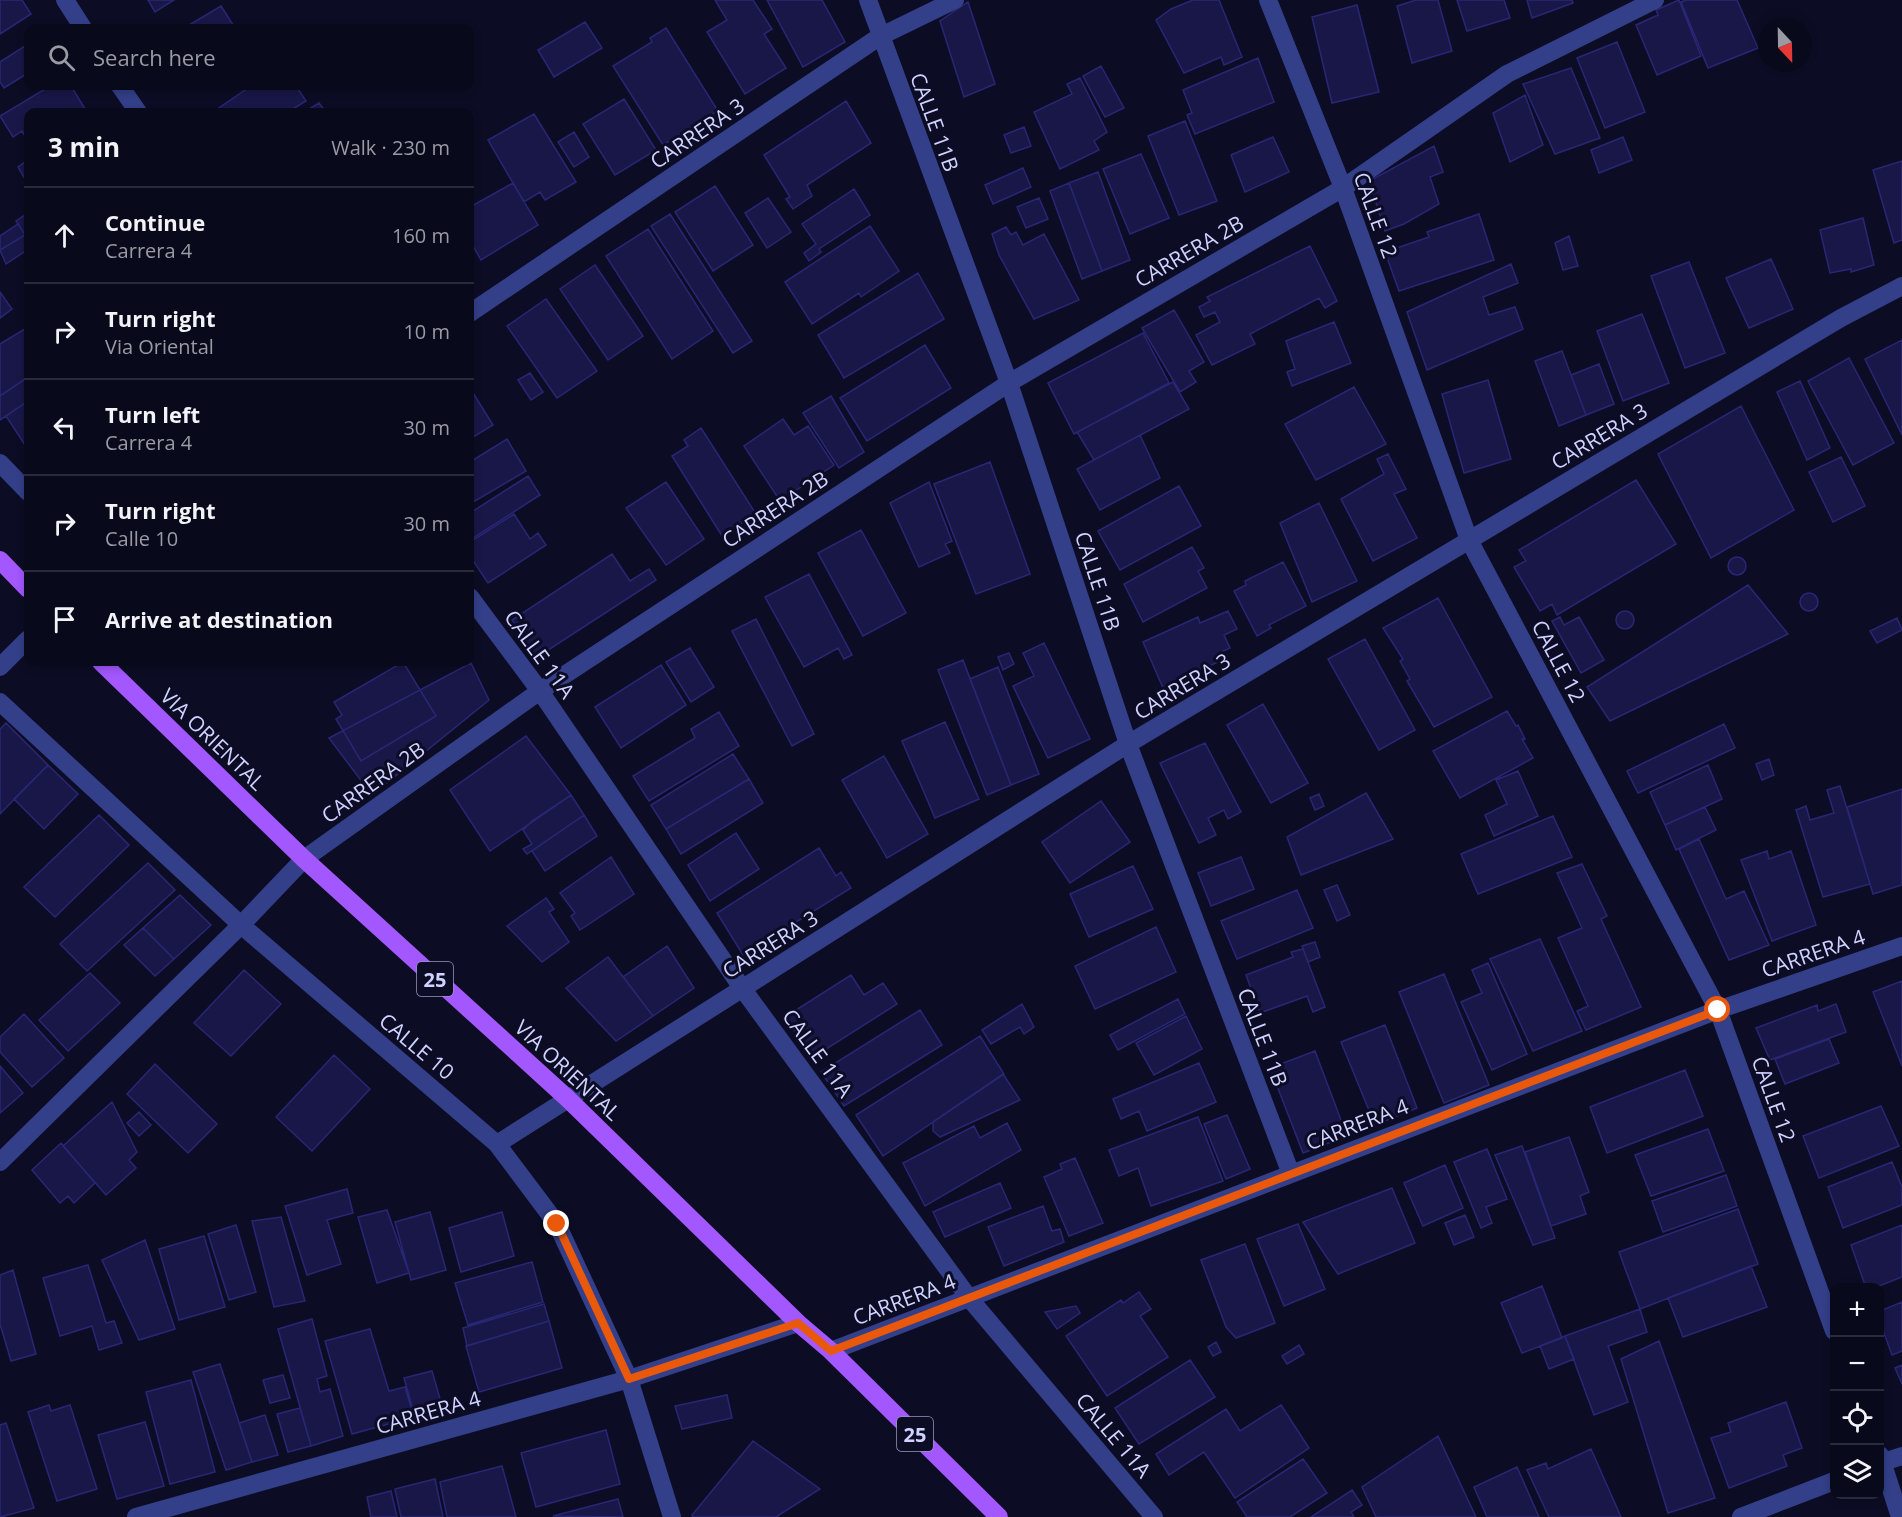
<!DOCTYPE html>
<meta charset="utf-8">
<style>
body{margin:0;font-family:"Open Sans",sans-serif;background:#171729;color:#f1f3f6}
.controls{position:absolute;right:18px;bottom:18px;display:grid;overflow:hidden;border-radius:12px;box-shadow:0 3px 9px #0003}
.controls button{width:54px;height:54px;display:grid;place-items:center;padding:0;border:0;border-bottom:2px solid #292a3b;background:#09091c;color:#f1f3f6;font:30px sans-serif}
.compass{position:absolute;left:1758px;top:18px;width:54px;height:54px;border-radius:50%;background:#09091c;box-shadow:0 3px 9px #0003;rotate:158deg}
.stop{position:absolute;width:18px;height:18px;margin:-14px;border:4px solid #ea580c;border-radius:50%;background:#fff}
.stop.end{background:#ea580c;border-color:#fff;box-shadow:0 2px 6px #0008}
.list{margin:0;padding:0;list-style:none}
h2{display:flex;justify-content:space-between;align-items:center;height:78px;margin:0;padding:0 24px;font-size:26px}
h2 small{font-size:20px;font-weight:400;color:#999aa3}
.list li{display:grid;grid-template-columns:39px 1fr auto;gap:18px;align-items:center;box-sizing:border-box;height:96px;padding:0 24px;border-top:2px solid #292a3b}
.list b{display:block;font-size:22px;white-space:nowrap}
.list p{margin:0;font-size:20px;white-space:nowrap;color:#999aa3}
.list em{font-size:20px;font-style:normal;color:#999aa3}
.icon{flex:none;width:33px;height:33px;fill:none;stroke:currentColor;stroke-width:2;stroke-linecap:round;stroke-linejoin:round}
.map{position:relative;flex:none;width:1902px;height:1517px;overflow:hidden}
.search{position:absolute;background:#09091c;box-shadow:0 3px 9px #0003;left:24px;top:24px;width:450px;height:66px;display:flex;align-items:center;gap:15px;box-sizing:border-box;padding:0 21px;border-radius:12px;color:#999aa3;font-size:22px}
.panel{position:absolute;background:#09091c;box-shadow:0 3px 9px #0003;left:24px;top:108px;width:450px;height:558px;border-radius:12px}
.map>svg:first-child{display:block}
</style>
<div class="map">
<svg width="1902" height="1517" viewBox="0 0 1902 1517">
<rect width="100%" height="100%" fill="#0c0c25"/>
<!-- building -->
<path fill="#181747" stroke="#292775" stroke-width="1.5" d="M0 0H22L31 14 0 34Z
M148 0H174L155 12Z
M715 0H753L772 29 764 34 786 68 745 94 707 32 727 20Z
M767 0H822L845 42 803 67Z
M1193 0H1219L1242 57 1224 65 1221 57 1184 73 1156 20 1171 9Z
M1416 0H1438L1452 51 1412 63 1397 6Z
M1457 0H1504L1510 18 1467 31Z
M1527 0H1572L1573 3 1532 18Z
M1679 0 1701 56 1657 75 1636 25 1658 15 1656 10Z
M1686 0H1737L1758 48 1708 68 1681 2Z
M968 2 995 84 964 97 940 21Z
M1357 5 1379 92 1332 103 1312 17Z
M221 6 235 28H184Z
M585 22 602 48 554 77 538 50Z
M666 28 718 111 663 145 613 66 652 42 650 38Z
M1617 42 1645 112 1605 128 1577 58Z
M28 44V73L4 88 0 82V62Z
M1258 58 1274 102 1195 134 1187 115 1192 113 1183 90Z
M1101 66 1124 108 1105 117 1083 76Z
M1571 68 1600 138 1555 154 1523 84Z
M1080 78 1107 132 1094 141 1099 150 1060 169 1034 112 1072 94 1067 84Z
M50 86H71L87 112H28V141L22 131 13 137 0 116Z
M251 86H296L306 101 288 112H213Z
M1525 95 1543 145 1510 162 1493 113Z
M624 99 656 150 615 175 583 124Z
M846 101 871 143 807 185 812 196 793 209 786 199 790 197 764 155Z
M319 103 326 112H304Z
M534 114 576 182 545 200 540 192 524 202 488 140Z
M1185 121 1217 201 1179 215 1148 136Z
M1024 127 1031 146 1011 153 1004 135Z
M574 132 589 157 574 167 558 142Z
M1273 137 1289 172 1245 192 1231 155Z
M1623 137 1632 160 1599 173 1591 150Z
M1434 146 1443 172 1430 177 1439 204 1404 224 1385 231 1369 181Z
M1141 154 1169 218 1130 234 1103 169Z
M28 160V184L18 167Z
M1902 161V240L1894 243 1873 170Z
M1023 168 1031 187 993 204 985 185Z
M1098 172 1130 260 1102 271 1069 183Z
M513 183 538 225 481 260 470 241V207Z
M1069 183 1102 271 1082 279 1050 191Z
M715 186 753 245 713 271 675 212Z
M854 189 870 215 819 249 821 252 809 261 804 253 816 244 802 224Z
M768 198 791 232 767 248 745 213Z
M1039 198 1048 219 1026 228 1017 207Z
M28 213V233L25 235 16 221Z
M670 214 752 341 733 353 651 226Z
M1479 214 1494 260 1399 291 1385 252 1429 237 1427 232Z
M1863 218 1874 265 1851 272V269L1830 273 1820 230Z
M18 224 25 235 0 250V236Z
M870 226 899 271 861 297 859 293 812 324 785 282Z
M1006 227 1011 235 1016 232 1023 245 1044 234 1079 300 1034 319 999 255 992 234Z
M648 229 713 331 672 359 606 256Z
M25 235 28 240V258L24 252 6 264 0 250Z
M1569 236 1578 266 1563 270 1555 243Z
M1310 246 1337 301 1325 308 1319 298 1250 334 1255 344 1212 365 1196 335 1220 322 1215 312 1204 317 1199 307 1210 301 1207 297Z
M1771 259 1793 309 1749 328 1726 278Z
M1689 262 1725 353 1685 368 1651 276Z
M1511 264 1518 283 1483 297 1489 315 1515 307 1523 329 1427 370 1407 312Z
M595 265 643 336 608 360 560 289Z
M918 273 944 319 844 378 818 335Z
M0 292 12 309 0 318Z
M546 299 597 371 557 398 507 326Z
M1174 310 1204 362 1189 371 1196 382 1180 392 1142 328Z
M1642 314 1669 383 1623 401 1597 331Z
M1334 322 1351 363 1292 386 1287 372 1295 369 1286 341Z
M28 327V377L0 396V344Z
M1143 333 1169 383 1074 434 1048 383Z
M1902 340V435L1865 359Z
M925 345 951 388 867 441 840 398Z
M1562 351 1586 415 1559 426 1535 361Z
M1849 358 1894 443 1853 465 1808 381Z
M1599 364 1614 404 1586 415 1571 375Z
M530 373 543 392 531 400 518 380Z
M28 377V401L0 420V396Z
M1488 380 1511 459 1464 473 1442 394Z
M1800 381 1830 448 1807 460 1777 392Z
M1173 382 1189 409 1094 460 1077 432Z
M1354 387 1386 444 1316 480 1285 424Z
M470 388 493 425 470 439Z
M831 396 864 452 839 468 803 413Z
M28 401V446L27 448 6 416Z
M1741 406 1794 510 1711 558 1658 454Z
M783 419 794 435 808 426 834 465 780 501 744 446Z
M701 428 756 514 722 536 672 456 688 446 684 440Z
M1140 435 1160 478 1100 510 1077 469Z
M507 439 526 471 470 504V462Z
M1388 454 1406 489 1394 494 1417 538 1373 561 1341 499 1384 474 1377 459Z
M1841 457 1865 506 1833 522 1809 472Z
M990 462 1030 574 976 594 934 484Z
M528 476 540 495 470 540V513Z
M1636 480 1676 544 1557 615 1552 604 1540 611 1514 567 1526 561 1519 550Z
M666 482 704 539 666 565 626 508Z
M929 482 952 541 945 544 950 553 919 567 890 503Z
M1179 486 1201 526 1120 570 1098 531Z
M1319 503 1357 581 1312 602 1280 523Z
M514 514 530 539 538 533 546 545 488 583 470 556V542Z
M861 530 906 613 863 636 818 553Z
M1192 547 1204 568 1198 571 1207 588 1143 622 1124 584Z
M612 554 630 581 649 569 656 580 536 658 512 620Z
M1728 566a9 9 0 1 1 18 0a9 9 0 1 1-18 0Z
M1283 562 1306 606 1269 625 1271 628 1257 636 1234 591 1246 585 1245 581Z
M809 574 852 655 844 659 838 648 804 667 765 597Z
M1748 585 1788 634 1610 721 1587 687Z
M1800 602a9 9 0 1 1 18 0a9 9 0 1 1-18 0Z
M1438 598 1492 697 1434 727 1407 681 1410 679 1400 661 1403 659 1383 628Z
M1228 611 1237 629 1224 635 1230 648 1215 655 1218 662 1163 688 1143 642 1198 617 1200 623Z
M1616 620a9 9 0 1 1 18 0a9 9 0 1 1-18 0Z
M1560 617 1564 625 1579 617 1604 660 1581 673 1552 621Z
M1897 618 1902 630 1877 643 1870 631Z
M756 619 814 734 792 746 732 631Z
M1365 639 1415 730 1379 750 1328 659Z
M1044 643 1090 739 1048 758 1013 686 1034 676 1023 653Z
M690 648 714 687 691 702 666 662Z
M1009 653 1014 664 1003 670 998 657Z
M963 660 1011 785 987 795 938 670Z
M403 662 436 716 361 761 336 719 342 715 334 702Z
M471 663 489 700 372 795 329 738Z
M661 665 686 705 621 748 595 707Z
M998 667 1039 774 1011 785 970 679Z
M1263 704 1308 783 1271 803 1227 725Z
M1507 711 1516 726 1518 725 1525 739H1522L1533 758 1460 798 1433 751Z
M719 712 739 746 649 801 633 776 695 738 691 729Z
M945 722 979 799 935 818 902 741Z
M6 723 48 765 0 814V729Z
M1724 724 1735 748 1638 793 1627 771Z
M526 736 571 795 490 851 450 790Z
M1205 743 1241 812 1228 819 1224 810 1208 818 1216 835 1199 843 1160 763Z
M733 754 749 779 666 829 651 805Z
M884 756 928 834 887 858 842 780Z
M1769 759 1774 775 1762 780 1756 764Z
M48 765 78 794 44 829 14 799Z
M1708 765 1722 799 1665 825 1650 792Z
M1518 771 1538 816 1494 836 1485 815 1507 804 1496 780Z
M749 779 763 803 681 854 666 829Z
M1840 786 1870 884 1823 897 1796 810 1806 806 1810 820 1834 813 1827 790Z
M1902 789V885L1873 894 1847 807Z
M1366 793 1393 839 1301 875 1287 837Z
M1319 794 1324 806 1315 810 1310 798Z
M571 795 584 815 527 854 523 849 532 844 523 830 532 821Z
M1101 801 1130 842 1070 883 1042 842Z
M1705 807 1716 830 1676 850 1665 825Z
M99 815 129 845 55 917 24 887Z
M584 815 597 836 545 871 532 851Z
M1553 816 1572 857 1478 894 1461 854Z
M736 833 759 869 710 901 688 865Z
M1699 839 1726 899 1744 891 1769 945 1729 960 1679 849Z
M819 848 836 876 841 872 851 888 743 955 717 913Z
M1767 851 1769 859 1791 851 1816 925 1772 941 1741 860Z
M611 857 634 894 580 930 571 916 575 913 560 893Z
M1241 857 1254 889 1211 906 1198 873Z
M148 863 175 890 87 971 60 944Z
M1582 864 1607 916 1601 919 1641 1007 1586 1030 1577 1011 1588 1006 1558 938 1582 928 1557 873Z
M1133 866 1153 909 1089 937 1070 894Z
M1337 885 1350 915 1337 921 1324 890Z
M1297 890 1313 928 1237 959 1221 921Z
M180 895 211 925 174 959 143 928Z
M546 898 554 909 549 912 569 942 542 962 507 926Z
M1156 927 1176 972 1095 1009 1075 966Z
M143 928 174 959 155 976 124 945Z
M1540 939 1582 1031 1533 1051 1490 959Z
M1315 942 1320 957 1308 962 1302 946Z
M667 946 694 988 653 1016 623 977Z
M1303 949 1325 1007 1313 1012 1307 996 1260 1013 1246 975 1293 957 1291 952Z
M608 957 653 1016 616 1041 566 988Z
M1488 963 1527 1054 1492 1070 1461 1002 1482 993 1472 970Z
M244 970 281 1004 231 1056 194 1023Z
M90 973 120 1003 68 1051 39 1020Z
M1444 974 1489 1085 1444 1103 1399 992Z
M851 975 864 995 883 983 897 1004 812 1058 785 1017Z
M1902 981V1066L1873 992Z
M1178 999 1185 1014 1118 1050 1110 1035Z
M1022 1004 1034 1027 1024 1034 1020 1027 991 1044 982 1030Z
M1836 1004 1846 1032 1770 1060 1756 1028 1817 1005 1818 1011Z
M920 1010 942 1045 844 1106 821 1072Z
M24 1014 64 1058 32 1087 0 1052V1037Z
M1186 1016 1202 1049 1154 1075 1136 1043Z
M1385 1025 1417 1108 1375 1125 1341 1042Z
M980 1036 1004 1074 883 1156 856 1115Z
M1829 1039 1839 1063 1785 1084 1775 1059Z
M1315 1051 1347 1136 1303 1153 1270 1068Z
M334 1055 370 1089 312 1151 276 1117Z
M1199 1063 1216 1102 1147 1131 1139 1111 1121 1119 1113 1099Z
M155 1064 217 1124 188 1153 127 1094Z
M0 1066 23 1093 0 1113Z
M1685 1070 1703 1116 1607 1153 1590 1107Z
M1003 1074 1020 1100 940 1137 933 1131V1122Z
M112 1102 137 1152 129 1160 136 1168 106 1195 63 1146Z
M1881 1106 1899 1146 1819 1178 1803 1136Z
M139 1112 151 1125 139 1136 127 1123Z
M1227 1115 1250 1169 1226 1179 1204 1124Z
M1198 1117 1223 1181 1151 1206 1138 1168 1119 1176 1109 1150Z
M1007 1123 1021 1150 925 1206 903 1163 974 1126 980 1138Z
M1708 1129 1724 1171 1651 1196 1635 1155Z
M1569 1137 1589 1192 1580 1196 1586 1214 1551 1226 1525 1152Z
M61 1143 95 1183 74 1203 68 1196 60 1203 32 1170Z
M1522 1146 1555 1238 1533 1245 1495 1155Z
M1487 1149 1507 1199 1486 1207 1492 1223 1481 1228 1454 1162Z
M1075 1158 1103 1223 1069 1236 1044 1177 1062 1169 1060 1164Z
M1892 1162 1902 1187V1205L1843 1228 1828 1187Z
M1445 1165 1463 1208 1423 1226 1404 1183Z
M1726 1175 1737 1206 1663 1232 1652 1201Z
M1000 1183 1011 1208 945 1237 933 1212Z
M1392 1188 1415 1243 1338 1274 1303 1222Z
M347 1189 353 1213 327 1220 341 1264 307 1275 285 1206Z
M1043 1206 1052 1231 1060 1229 1064 1242 1004 1266 988 1227Z
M1738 1209 1758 1264 1640 1309 1619 1252Z
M387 1210 409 1273 377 1283 358 1217Z
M430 1212 446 1270 411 1280 395 1222Z
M502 1212 514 1256 461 1272 449 1228Z
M1465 1215 1474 1237 1454 1245 1445 1223Z
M281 1217 305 1301 274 1307 252 1221Z
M1298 1224 1325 1289 1284 1306 1257 1239Z
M236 1225 256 1292 229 1300 208 1234Z
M1902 1225V1277L1874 1288H1866L1851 1245Z
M204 1236 225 1307 179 1320 159 1249Z
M145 1240 175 1329 139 1340 102 1260Z
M1245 1244 1275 1323 1236 1338 1226 1327 1201 1260Z
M532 1262 543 1302 468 1325 455 1283Z
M88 1265 106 1323 114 1321 122 1343 99 1350 92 1326 60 1336 43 1278Z
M1751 1266 1767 1307 1683 1337 1668 1298Z
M13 1270 36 1354 11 1361 0 1324V1275Z
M1542 1286 1562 1338 1522 1353 1501 1303Z
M1139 1292 1151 1309 1140 1316 1168 1357 1107 1396 1066 1336 1121 1300 1123 1303Z
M1902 1302V1351L1892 1355 1880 1322V1311Z
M544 1304 549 1321 467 1346 463 1328Z
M1076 1306 1080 1313 1057 1329 1045 1312Z
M1640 1309 1647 1332 1608 1346 1628 1402 1594 1415 1565 1336Z
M312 1319 327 1376 317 1379 320 1392 330 1389 343 1436 311 1446 278 1329Z
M549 1321 562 1368 479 1392 466 1346Z
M370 1329 389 1391 405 1387 414 1417 352 1434 325 1341Z
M1565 1336 1574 1359 1549 1369 1540 1346Z
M1659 1341 1715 1498 1668 1513 1621 1359Z
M1216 1342 1221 1352 1213 1356 1208 1347Z
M1299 1345 1304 1354 1287 1364 1282 1356Z
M1190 1360 1215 1397 1139 1444 1115 1408Z
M220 1364 252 1462 226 1470 193 1372Z
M1902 1365V1384L1895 1368Z
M432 1371 443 1409 415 1417 404 1378Z
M283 1375 290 1398 270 1403 263 1380Z
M191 1380 215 1472 170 1484 146 1392Z
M727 1395 732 1418 682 1429 675 1406Z
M1786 1402 1802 1448 1783 1455 1787 1466 1729 1488 1711 1438 1731 1432 1728 1423Z
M49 1405 51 1411 70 1405 97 1489 57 1501 28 1412Z
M1281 1405 1309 1448 1235 1498 1204 1452 1169 1475 1156 1454 1226 1409 1240 1431Z
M300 1408 311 1446 288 1452 277 1414Z
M265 1415 278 1455 252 1462 239 1423Z
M145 1422 164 1486 117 1499 98 1435Z
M6 1423 34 1508 0 1517V1425Z
M606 1430 620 1484 536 1507 521 1453Z
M1438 1436 1476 1517H1376L1362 1487Z
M753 1441 820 1489 776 1517H693L692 1515Z
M1591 1449 1621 1517H1549L1527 1470 1546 1463 1548 1469Z
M1303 1459 1327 1493 1290 1517H1247L1237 1502Z
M502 1466 516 1517H447L440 1482Z
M1517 1467 1539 1517H1487L1474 1487Z
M435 1479 443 1517H401L395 1489Z
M1352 1490 1362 1505 1351 1512 1354 1517H1311Z
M391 1491 397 1517H371L367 1497Z
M618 1499 623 1517 553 1516Z"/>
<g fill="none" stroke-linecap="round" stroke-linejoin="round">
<!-- minor -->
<path stroke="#333f88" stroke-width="18" d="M65 0 83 28
M868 0 1009 383 1128 744 1291 1174
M1268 0 1343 188 1469 540 1718 1010 1834 1331
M120 86 138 112
M470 313 879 37 955 0
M0 463 28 492
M470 597 540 691 742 988 969 1298 1154 1517
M0 667 28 639
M0 702 241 925 497 1144 557 1224 629 1379 672 1517
M497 1144 1128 744 1841 318 1902 286
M0 1162 241 925 304 859 540 691 1009 383 1343 188 1507 74 1655 0
M831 1351 1718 1010 1902 946
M1880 1455 1900 1517
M1880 1463 1902 1456
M136 1517 629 1379 798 1323
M1741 1517 1834 1481"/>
<!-- major -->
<path stroke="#a357ff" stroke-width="18" d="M0 560 28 589
M101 662 304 859 567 1098 798 1323 831 1351 999 1517"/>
</g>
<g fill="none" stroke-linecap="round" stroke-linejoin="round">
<!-- route -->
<path stroke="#ea580c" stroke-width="8" d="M557 1224 629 1379 798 1323 831 1351 1718 1010"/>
</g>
<g text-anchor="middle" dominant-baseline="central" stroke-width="6" stroke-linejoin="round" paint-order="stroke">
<!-- shield labels -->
<g fill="#0c0c25" stroke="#9597be" stroke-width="1.5">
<rect x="417" y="962" width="36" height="34" rx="4.5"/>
<rect x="897" y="1417" width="36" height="34" rx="4.5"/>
</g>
<g font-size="20" font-weight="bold" fill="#d0d3ff">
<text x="435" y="979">25</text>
<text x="915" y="1434">25</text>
</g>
<!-- street labels -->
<g font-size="21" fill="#d0d3ff" stroke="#0c0c25">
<text transform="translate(935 122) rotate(70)">CALLE 11B</text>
<text transform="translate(697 133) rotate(-34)">CARRERA 3</text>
<text transform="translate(1376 215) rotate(70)">CALLE 12</text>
<text transform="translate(1189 251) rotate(-30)">CARRERA 2B</text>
<text transform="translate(1599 436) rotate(-31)">CARRERA 3</text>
<text transform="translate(775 509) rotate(-33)">CARRERA 2B</text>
<text transform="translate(1098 581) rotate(72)">CALLE 11B</text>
<text transform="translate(540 654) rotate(54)">CALLE 11A</text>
<text transform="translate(1559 661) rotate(62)">CALLE 12</text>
<text transform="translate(1182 686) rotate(-31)">CARRERA 3</text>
<text transform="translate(213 739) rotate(44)">VIA ORIENTAL</text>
<text transform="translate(373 782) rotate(-36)">CARRERA 2B</text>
<text transform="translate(770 944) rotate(-32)">CARRERA 3</text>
<text transform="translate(1813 953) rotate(-19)">CARRERA 4</text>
<text transform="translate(1263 1037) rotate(69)">CALLE 11B</text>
<text transform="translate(417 1046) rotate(40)">CALLE 10</text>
<text transform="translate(818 1053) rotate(54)">CALLE 11A</text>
<text transform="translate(568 1070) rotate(43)">VIA ORIENTAL</text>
<text transform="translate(1774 1099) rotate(70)">CALLE 12</text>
<text transform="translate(1357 1124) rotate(-21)">CARRERA 4</text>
<text transform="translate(904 1299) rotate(-21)">CARRERA 4</text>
<text transform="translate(428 1412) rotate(-16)">CARRERA 4</text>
<text transform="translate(1114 1435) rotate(50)">CALLE 11A</text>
</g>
</g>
</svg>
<div class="controls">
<button>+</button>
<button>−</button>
<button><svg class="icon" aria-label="locate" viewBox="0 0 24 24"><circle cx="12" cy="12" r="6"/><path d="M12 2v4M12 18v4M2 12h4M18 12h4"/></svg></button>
<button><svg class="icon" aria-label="layers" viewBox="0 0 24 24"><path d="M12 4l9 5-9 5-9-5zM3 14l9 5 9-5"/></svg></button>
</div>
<svg class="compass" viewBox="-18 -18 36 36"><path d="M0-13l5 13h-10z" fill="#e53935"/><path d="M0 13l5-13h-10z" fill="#999aa3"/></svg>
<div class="stop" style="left:1718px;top:1010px"></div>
<div class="stop end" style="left:557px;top:1224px"></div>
<div class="search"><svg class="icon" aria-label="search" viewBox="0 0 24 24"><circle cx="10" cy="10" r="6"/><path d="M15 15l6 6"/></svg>Search here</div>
<section class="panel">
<h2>3 min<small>Walk · 230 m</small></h2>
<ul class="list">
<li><svg class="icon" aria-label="ahead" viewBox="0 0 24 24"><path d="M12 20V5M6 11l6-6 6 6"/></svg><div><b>Continue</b><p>Carrera 4</p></div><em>160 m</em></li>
<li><svg class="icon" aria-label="right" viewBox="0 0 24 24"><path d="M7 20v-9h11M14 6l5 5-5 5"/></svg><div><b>Turn right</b><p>Via Oriental</p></div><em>10 m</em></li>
<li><svg class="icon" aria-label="left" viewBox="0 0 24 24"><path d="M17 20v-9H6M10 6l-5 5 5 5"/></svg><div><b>Turn left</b><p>Carrera 4</p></div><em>30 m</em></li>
<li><svg class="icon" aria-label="right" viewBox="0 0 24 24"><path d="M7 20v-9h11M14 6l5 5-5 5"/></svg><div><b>Turn right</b><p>Calle 10</p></div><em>30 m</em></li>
<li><svg class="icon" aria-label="arrive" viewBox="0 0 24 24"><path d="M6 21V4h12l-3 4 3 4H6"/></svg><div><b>Arrive at destination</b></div></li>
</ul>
</section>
</div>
